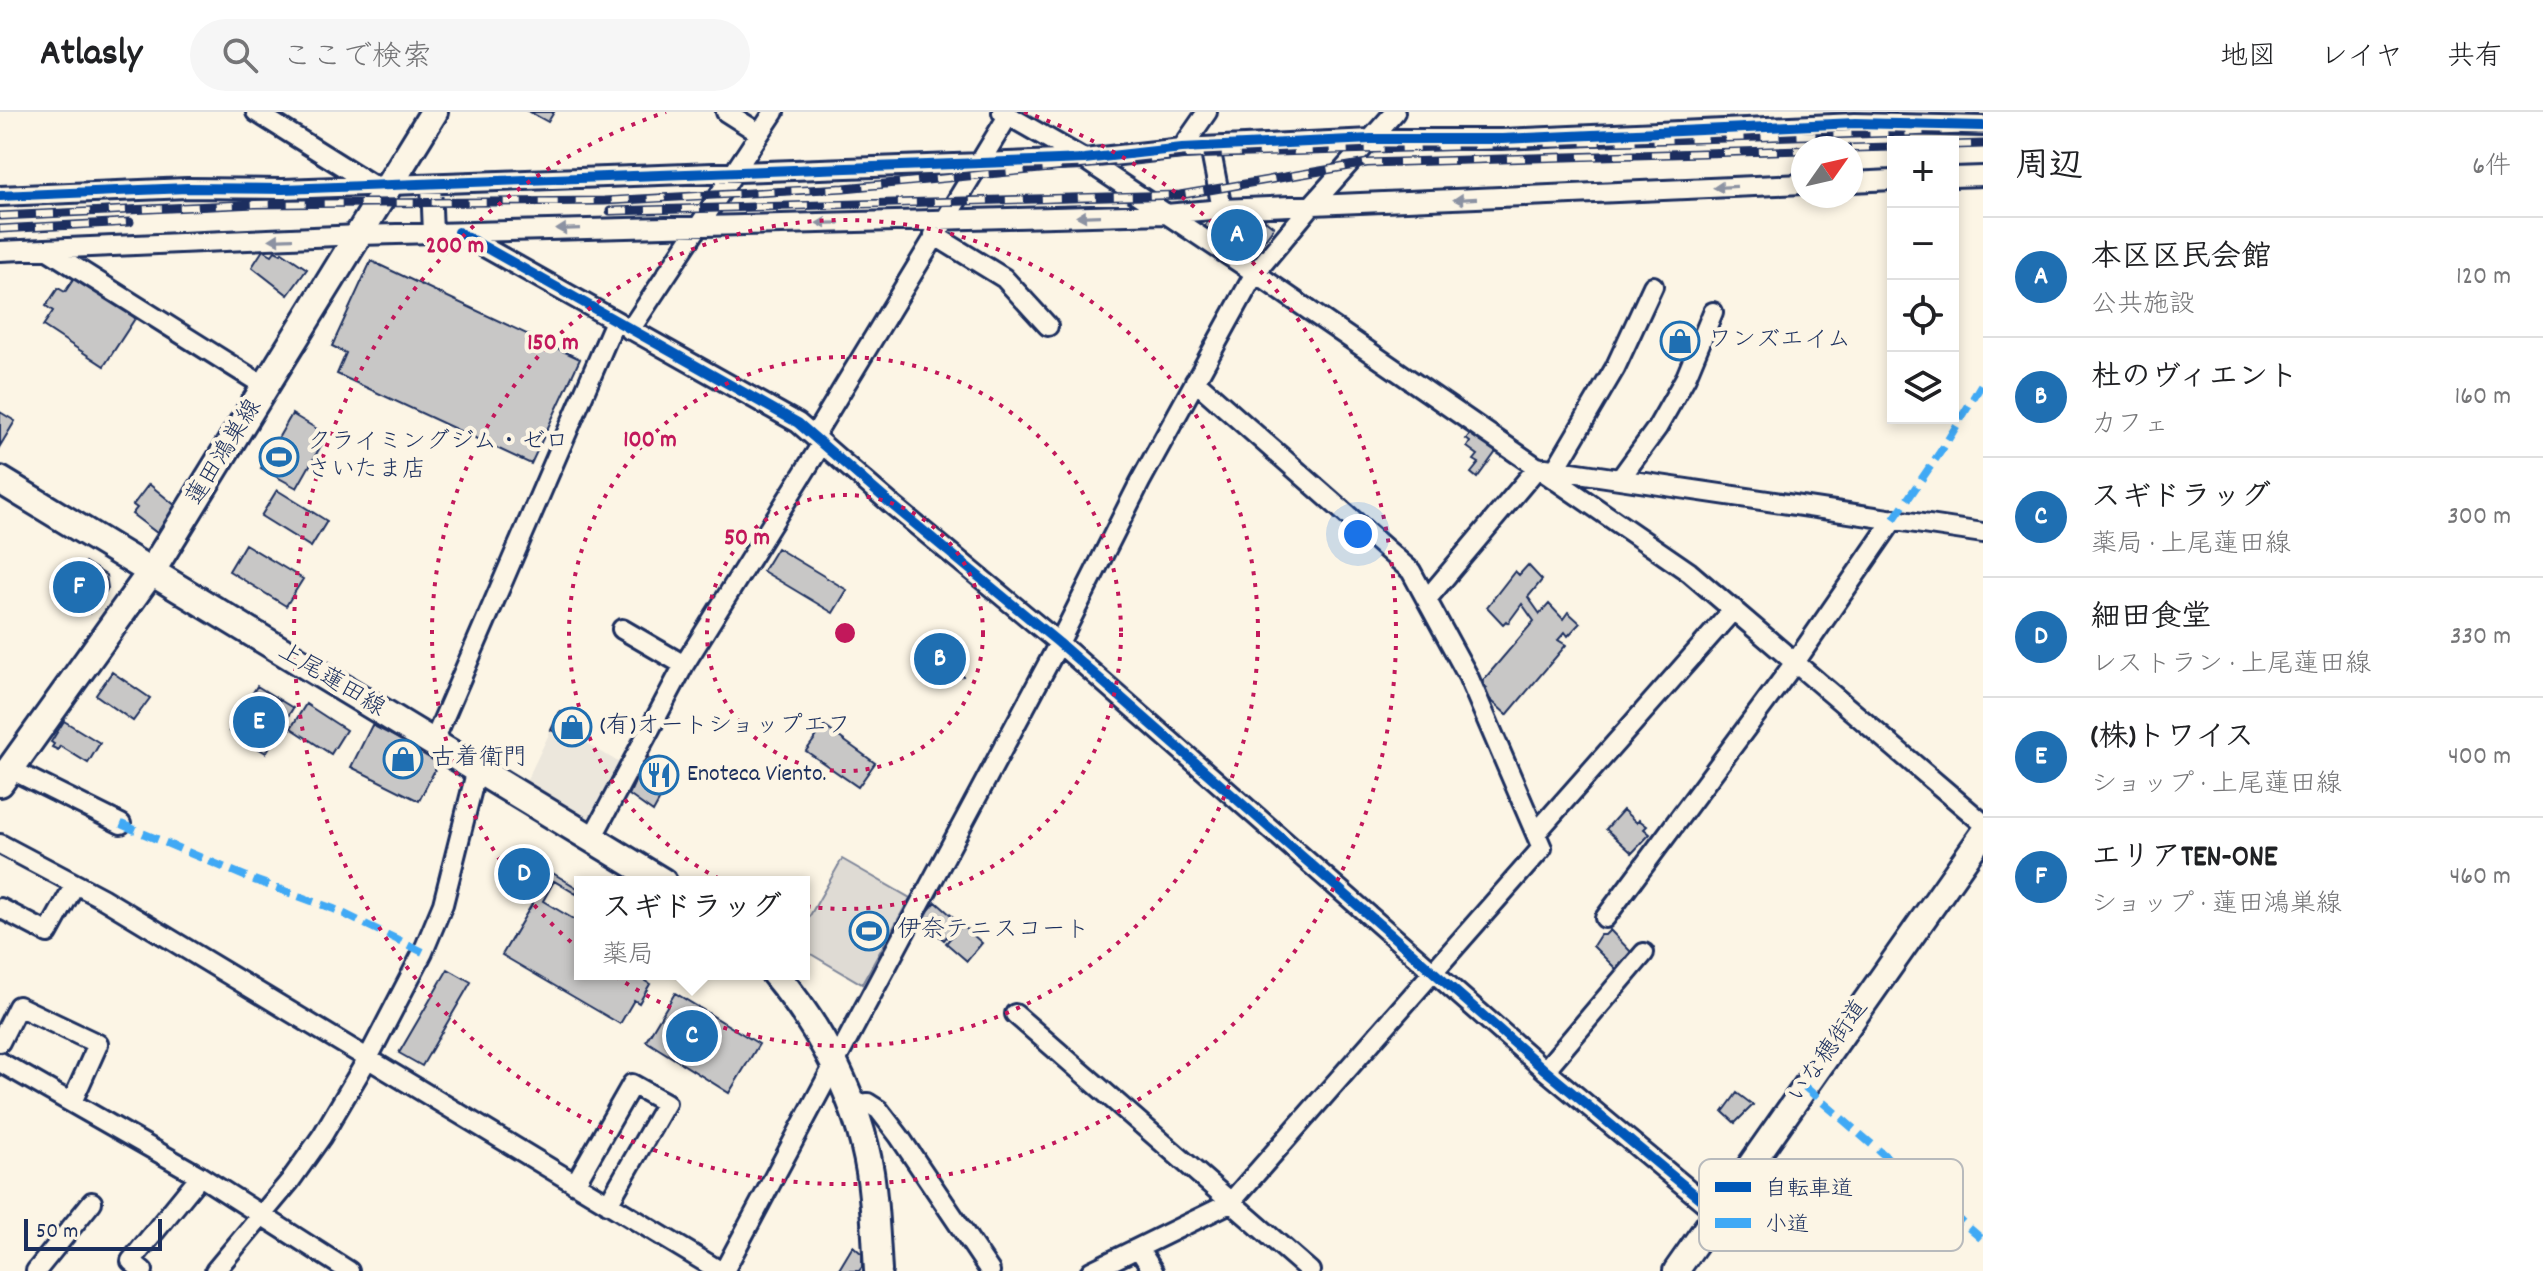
<!DOCTYPE html>
<html lang="ja">
<meta charset="utf-8">
<style>
body{margin:0;font-family:Dekko,"Klee One",sans-serif;background:#f6f6f6;color:#202124}
.controls{position:absolute;right:24px;top:24px;display:grid;overflow:hidden;border-radius:0px;box-shadow:0 4px 12px #0003}
.controls button{width:72px;height:72px;display:grid;place-items:center;padding:0;border:0;border-bottom:2px solid #e0e0e0;background:#fff;color:#202124;font:40px sans-serif}
.compass{position:absolute;left:1791px;top:24px;width:72px;height:72px;border-radius:50%;background:#fff;box-shadow:0 4px 12px #0003;rotate:56deg}
.scale{position:absolute;left:24px;bottom:20px;width:138px;box-sizing:border-box;padding-left:8px;border:4px solid #1b2f5e;border-top:0;font-size:22px;line-height:28px;white-space:nowrap;color:#1b2f5e;-webkit-text-stroke:6px #fcf5e5;paint-order:stroke}
.you{position:absolute;left:1358px;top:422px;width:28px;height:28px;margin:-20px;border:6px solid #fff;border-radius:50%;background:#1a73e8;box-shadow:0 0 0 12px #1a73e833}
.badge{display:grid;place-items:center;width:52px;height:52px;border-radius:50%;background:#1f6fb2;color:#fff;font-size:26px;font-weight:700}
.pin{position:absolute;translate:-50% -50%;border:4px solid #fff;box-shadow:0 2px 8px #0006}
.popup{position:absolute;left:574px;top:764px;width:236px;height:104px;box-sizing:border-box;display:grid;place-content:center;border-radius:0px;background:#fff;filter:drop-shadow(0 2px 6px #0005);font-size:26px;white-space:nowrap;color:#757577}
.popup b{font-size:30px;color:#202124}
.popup::after{content:'';position:absolute;left:50%;top:100%;margin-left:-16px;border:16px solid transparent;border-top-color:#fff}
.list{margin:0;padding:0;list-style:none}
h2{display:flex;justify-content:space-between;align-items:center;height:104px;margin:0;padding:0 32px;font-size:34px}
h2 small{font-size:26px;font-weight:400;color:#757577}
.list li{display:grid;grid-template-columns:52px 1fr auto;gap:24px;align-items:center;box-sizing:border-box;height:120px;padding:0 32px;border-top:2px solid #e0e0e0}
.list b{display:block;font-size:30px;white-space:nowrap}
.list p{margin:0;font-size:26px;white-space:nowrap;color:#757577}
.list em{font-size:26px;font-style:normal;color:#757577}
.icon{flex:none;width:44px;height:44px;fill:none;stroke:currentColor;stroke-width:2;stroke-linecap:round;stroke-linejoin:round}
.map{position:relative;flex:none;width:1983px;height:1159px;overflow:hidden}
header{display:flex;align-items:center;gap:48px;box-sizing:border-box;height:112px;padding:0 40px;background:#fff;border-bottom:2px solid #e0e0e0}
header strong{font-size:38px}
nav{display:flex;gap:44px;margin-inline-start:auto;font-size:28px}
.search{width:560px;height:72px;background:#f6f6f6;display:flex;align-items:center;gap:20px;box-sizing:border-box;padding:0 28px;border-radius:44px;color:#757577;font-size:30px}
main{display:flex}
aside{flex:1;background:#fff}
.map>svg:first-child{display:block}
</style>
<header>
<strong>Atlasly</strong>
<div class="search"><svg class="icon" aria-label="search" viewBox="0 0 24 24"><circle cx="10" cy="10" r="6"/><path d="M15 15l6 6"/></svg>ここで検索</div>
<nav><a>地図</a><a>レイヤ</a><a>共有</a></nav>
</header>
<main>
<div class="map">
<svg width="1983" height="1159" viewBox="0 0 1983 1159">
<rect width="100%" height="100%" fill="#fcf5e5"/>
<filter id="ink" filterUnits="userSpaceOnUse"><feTurbulence type="fractalNoise" baseFrequency=".0125" numOctaves="2"/><feDisplacementMap in="SourceGraphic" scale="16" xChannelSelector="R" yChannelSelector="G"/><feConvolveMatrix kernelMatrix="1 2 1 2 8 2 1 2 1" color-interpolation-filters="sRGB"/></filter>
<g filter="url(#ink)">
<!-- built -->
<path fill="#ece7dc" d="M550 620 577 632 580 627 623 653 593 711 526 670Z"/>
<!-- green -->
<path fill="#dfdbd4" stroke="#7d8599" stroke-width="2" d="M842 747 910 786 862 872 804 838V814Z"/>
<!-- building -->
<path fill="#c8c7c6" stroke="#1b2f5e" stroke-width="2" d="M530 0H554L548 10Z
M1242 102 1258 118 1265 108 1274 115 1248 150 1203 117 1211 104 1219 109 1224 103 1234 108Z
M263 138 272 143 275 139 281 142 282 140 307 157 288 183 252 155Z
M371 149 580 247 531 352 337 262 346 241 332 234Z
M75 165 136 205 104 254 43 214 53 199 46 194 58 176 65 180Z
M1677 216 1696 226 1687 244 1667 234Z
M0 300 15 309 0 334Z
M292 302 327 323 297 376 261 356Z
M1472 319 1498 337 1477 366 1471 361 1479 351 1474 348 1478 343 1467 335 1470 330 1466 327Z
M149 372 177 395 157 421 132 402 137 396 133 393Z
M277 378 327 409 311 435 261 404Z
M245 432 303 467 286 494 229 459Z
M777 436 847 478 833 501 763 459Z
M85 450 106 463 108 476 100 489 96 488 89 501 81 496 84 494 64 479Z
M1528 453 1542 468 1528 485 1540 502 1549 492 1563 507 1568 500 1580 511 1568 524 1565 520 1558 528 1566 533 1507 603 1483 581 1487 576 1481 571 1534 509 1522 492 1508 511 1506 509 1503 512 1487 495 1515 459 1519 463Z
M933 533 960 552 963 564 949 567 921 554 919 544 924 537Z
M112 560 150 586 133 609 96 583Z
M257 574 293 596 266 641 229 619Z
M306 592 346 618 331 642 291 616Z
M560 599 586 611 577 631 551 618Z
M64 609 100 631 88 651 60 634 58 638 52 635 54 632 51 630Z
M372 613 440 648 419 689 351 655Z
M824 614 875 651 858 675 806 639Z
M646 645 674 662 653 700 629 683Z
M1623 698 1637 711 1639 708 1647 714 1644 717 1650 722 1632 741 1606 717Z
M519 736 549 754 531 784 501 766Z
M551 760 579 777 576 782 554 769 543 789 580 811V862H649L645 869 650 872 639 891 634 888 620 912 502 843Z
M936 790 959 810 944 828 920 808Z
M962 813 982 831 967 849 946 831Z
M1610 818 1633 842 1618 859 1593 834 1600 823H1605Z
M448 857 471 870 422 954 399 941Z
M675 881 759 932 729 981 646 929Z
M1737 981 1753 993 1735 1011 1723 1000Z
M853 1134 862 1142V1155L859 1159H838Z"/>
<g fill="none" stroke-linecap="round" stroke-linejoin="round">
<!-- minor casing -->
<g stroke="#1b2f5e" stroke-width="24">
<path id="minor" d="M256 0 374 74
M726 0 759 21
M1002 0 1084 47 1255 161 1689 460 1983 711
M1210 35 1222 97
M1182 36 1207 0
M1953 65 1983 64
M1851 70 1893 68
M431 72 433 121
M0 84 187 76 283 77 981 51 1084 47 1182 36 1371 27H1502L1855 11 1983 14
M461 122 798 311 891 392 1059 531 1545 958 1717 1101
M934 123 1004 166 1048 214
M46 137 266 275
M0 139 359 123 1166 102 1222 97 1803 72
M630 218 774 0
M814 324 1008 4
M1545 356 1983 421
M1555 358 1615 256 1653 174
M1620 367 1657 316 1686 265 1713 200
M1427 487 1538 355
M622 517 684 553
M433 631 615 209
M10 657 121 712
M1536 721 1734 497
M592 726 684 553 821 333
M0 732 102 786 720 1159
M0 796 48 821 74 774
M1605 806 1796 549 1894 407
M1015 902 1310 1159
M0 930 18 894 98 932 72 990
M0 950 200 1064 349 1159
M1545 958 1644 841
M852 993 868 991 879 998 899 1024 990 1159
M575 1072 632 972 666 991 608 1092
M1139 1137 1153 1159
M36 1159 92 1090
M143 1159 131 1149 200 1064
M215 1159 290 1069 322 1024 368 946 423 840 443 792 477 657
M724 1159 1059 531 1140 370 1255 161 1311 94 1395 0
M1091 1159 1230 1091 1542 736 1468 564 1411 459 1195 269"/>
</g>
<!-- tertiary casing -->
<g stroke="#1b2f5e" stroke-width="30">
<path id="tertiary" d="M1676 1159 1983 722"/>
</g>
<!-- secondary casing -->
<g stroke="#1b2f5e" stroke-width="32">
<path id="secondary" d="M0 368 663 770
M0 671 151 460 434 0
M775 862C822 918 858 987 870 1060 875 1093 876 1126 878 1159"/>
</g>
<!-- minor -->
<use href="#minor" stroke="#fcf5e5" stroke-width="18"/>
<!-- tertiary -->
<use href="#tertiary" stroke="#fcf5e5" stroke-width="24"/>
<!-- secondary -->
<use href="#secondary" stroke="#fcf5e5" stroke-width="26"/>
<!-- rail casing -->
<g stroke="#1b2f5e" stroke-width="9">
<path id="rail" d="M1953 33 1983 32
M1851 36 1893 35
M610 99 1180 83 1367 51 1803 38
M0 104 255 92 604 89 844 76 1185 43 1983 18
M0 117 130 110"/>
</g>
<!-- rail -->
<use href="#rail" stroke="#fcf5e5" stroke-width="6" stroke-dasharray="18" stroke-linecap="butt"/>
<!-- quiet -->
<path stroke="#3fa9f5" stroke-width="8" stroke-dasharray="16 8" stroke-linecap="butt" d="M1894 407 1943 336 1983 270
M121 712 254 768 334 797 423 840
M1805 975 1983 1128"/>
<!-- cycleway casing -->
<g stroke="#fcf5e5" stroke-width="15">
<path id="cycleway" d="M0 84 187 76 283 77 981 51 1084 47 1182 36 1371 27H1502L1855 11 1983 14
M458 120 798 311 891 392 1059 531 1545 958 1717 1101"/>
</g>
<!-- cycleway -->
<use href="#cycleway" stroke="#0057b8" stroke-width="10"/>
</g>
<!-- one-way arrows -->
<defs><path id="oneway-solid" d="M-6-.8H1V-3.2L6.5 0L1 3.2V.8H-6Z" transform="scale(2)"/></defs>
<g fill="#8c92a2">
<use href="#oneway-solid" transform="translate(1725 75) rotate(177)"/>
<use href="#oneway-solid" transform="translate(1465 87) rotate(177)"/>
<use href="#oneway-solid" transform="translate(1088 104) rotate(178)"/>
<use href="#oneway-solid" transform="translate(828 111) rotate(179)"/>
<use href="#oneway-solid" transform="translate(568 117) rotate(178)"/>
<use href="#oneway-solid" transform="translate(281 127) rotate(178)"/>
</g>
</g>
<!-- distance rings -->
<g fill="none" stroke="#c2185b" stroke-width="4" stroke-dasharray="4 8">
<circle cx="845" cy="521" r="138"/>
<circle cx="845" cy="521" r="276"/>
<circle cx="845" cy="521" r="413"/>
<path d="M1024 0A551 551 0 1 1 666 0"/>
</g>
<!-- icons -->
<defs>
<g id="shop-ring" transform="scale(2)"><circle r="9.5" fill="#fcf5e5" stroke="#1f6fb2" stroke-width="1.5"/><path d="M-5-2.5h2.3a2.7 3.5 0 0 1 5.4 0H5L5.5 6h-11ZM-1.5-2.5h3a1.5 2.3 0 0 0-3 0Z" fill="#1f6fb2"/></g>
<g id="stadium-ring" transform="scale(2)"><circle r="9.5" fill="#fcf5e5" stroke="#1f6fb2" stroke-width="1.5"/><path d="M0-5a6.5 5 0 1 0 0 10a6.5 5 0 1 0 0-10ZM-3.5-1.8h7v3.6h-7Z" fill="#1f6fb2"/></g>
<g id="restaurant-ring" transform="scale(2)"><circle r="9.5" fill="#fcf5e5" stroke="#1f6fb2" stroke-width="1.5"/><path d="M-5-6h1v4h1v-4h1v4h1v-4h1v5L-1.5 .5V6h-2V.5L-5-1ZM5-6V6H3V1.5H1.5Q1.5-4 5-6Z" fill="#1f6fb2"/></g>
</defs>
<g fill-rule="evenodd">
<use href="#shop-ring" x="1680" y="229"/>
<use href="#stadium-ring" x="279" y="345"/>
<use href="#shop-ring" x="572" y="615"/>
<use href="#shop-ring" x="403" y="647"/>
<use href="#restaurant-ring" x="659" y="663"/>
<use href="#stadium-ring" x="869" y="819"/>
</g>
<g text-anchor="middle" dominant-baseline="central" stroke-width="8" stroke-linejoin="round" paint-order="stroke">
<!-- poi labels -->
<g font-size="24" fill="#1b2f5e" stroke="#fcf5e5" text-anchor="start">
<text x="1708" y="229">ワンズエイム</text>
<text x="307" y="331">クライミングジム・ゼロ<tspan x="307" dy="28">さいたま店</tspan></text>
<text x="600" y="615">(有)オートショップエフ</text>
<text x="431" y="647">古着衛門</text>
<text x="687" y="663">Enoteca Viento.</text>
<text x="897" y="819">伊奈テニスコート</text>
</g>
<!-- street labels -->
<g font-size="24" fill="#1b2f5e" stroke="#fcf5e5">
<text transform="translate(225 341) rotate(-58)">蓮田鴻巣線</text>
<text transform="translate(331 569) rotate(31)">上尾蓮田線</text>
<text transform="translate(1829 940) rotate(-55)">いな穂街道</text>
</g>
</g>
<!-- legend -->
<rect x="1699" y="1047" width="264" height="92" rx="12" fill="#fcf5e5" stroke="#b8babc" stroke-width="2"/>
<rect x="1715" y="1070" width="36" height="10" fill="#0057b8"/>
<rect x="1715" y="1106" width="36" height="10" fill="#3fa9f5"/>
<g font-size="22" fill="#1b2f5e">
<text x="1765" y="1083">自転車道</text>
<text x="1765" y="1119">小道</text>
</g>
<circle cx="845" cy="521" r="12" fill="#c2185b" stroke="#fcf5e5" stroke-width="4"/>
<g font-size="24" text-anchor="middle" font-weight="bold" fill="#c2185b" stroke="#fcf5e5" stroke-width="8" stroke-linejoin="round" paint-order="stroke">
<text x="455" y="140">200 m</text>
<text x="553" y="237">150 m</text>
<text x="650" y="334">100 m</text>
<text x="747" y="432">50 m</text>
</g>
</svg>
<div class="controls">
<button>+</button>
<button>−</button>
<button><svg class="icon" aria-label="locate" viewBox="0 0 24 24"><circle cx="12" cy="12" r="6"/><path d="M12 2v4M12 18v4M2 12h4M18 12h4"/></svg></button>
<button><svg class="icon" aria-label="layers" viewBox="0 0 24 24"><path d="M12 4l9 5-9 5-9-5zM3 14l9 5 9-5"/></svg></button>
</div>
<svg class="compass" viewBox="-18 -18 36 36"><path d="M0-13l5 13h-10z" fill="#e53935"/><path d="M0 13l5-13h-10z" fill="#757577"/></svg>
<div class="scale">50 m</div>
<div class="you"></div>
<div class="pin badge" style="left:1237px;top:123px">A</div>
<div class="pin badge" style="left:940px;top:547px">B</div>
<div class="pin badge" style="left:692px;top:924px">C</div>
<div class="popup"><b>スギドラッグ</b>薬局</div>
<div class="pin badge" style="left:524px;top:762px">D</div>
<div class="pin badge" style="left:259px;top:610px">E</div>
<div class="pin badge" style="left:79px;top:475px">F</div>
</div>
<aside>
<h2>周辺<small>6件</small></h2>
<ul class="list">
<li><span class="badge">A</span><div><b>本区区民会館</b><p>公共施設</p></div><em>120 m</em></li>
<li><span class="badge">B</span><div><b>杜のヴィエント</b><p>カフェ</p></div><em>160 m</em></li>
<li><span class="badge">C</span><div><b>スギドラッグ</b><p>薬局 · 上尾蓮田線</p></div><em>300 m</em></li>
<li><span class="badge">D</span><div><b>細田食堂</b><p>レストラン · 上尾蓮田線</p></div><em>330 m</em></li>
<li><span class="badge">E</span><div><b>(株)トワイス</b><p>ショップ · 上尾蓮田線</p></div><em>400 m</em></li>
<li><span class="badge">F</span><div><b>エリアTEN-ONE</b><p>ショップ · 蓮田鴻巣線</p></div><em>460 m</em></li>
</ul>
</aside>
</main>
